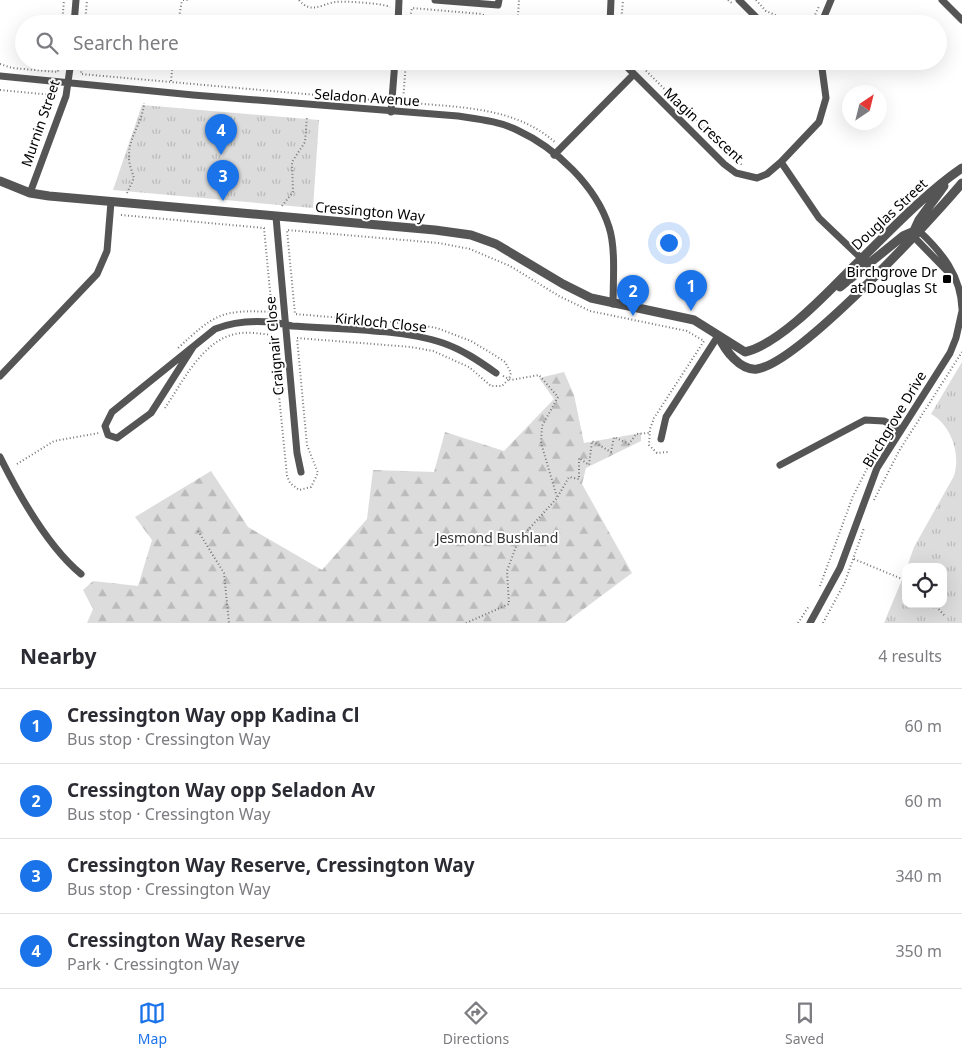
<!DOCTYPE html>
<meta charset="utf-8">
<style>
body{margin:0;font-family:"Noto Sans",sans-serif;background:#f7f7f7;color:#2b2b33}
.controls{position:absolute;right:15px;bottom:15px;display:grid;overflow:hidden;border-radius:10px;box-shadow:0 5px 20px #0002}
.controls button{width:45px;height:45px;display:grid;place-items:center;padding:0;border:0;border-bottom:1px solid #e1e1e2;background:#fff;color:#2b2b33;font:25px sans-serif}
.compass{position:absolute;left:842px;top:85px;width:45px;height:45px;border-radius:50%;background:#fff;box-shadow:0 5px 20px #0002;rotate:35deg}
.you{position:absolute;left:668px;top:242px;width:18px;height:18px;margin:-12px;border:4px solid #fff;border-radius:50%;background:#1a73e8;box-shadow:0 0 0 8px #1a73e833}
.badge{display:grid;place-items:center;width:32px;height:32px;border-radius:50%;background:#1a73e8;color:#fff;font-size:16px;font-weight:700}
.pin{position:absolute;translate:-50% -41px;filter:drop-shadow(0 1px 2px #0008)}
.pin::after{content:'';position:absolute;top:26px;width:18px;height:15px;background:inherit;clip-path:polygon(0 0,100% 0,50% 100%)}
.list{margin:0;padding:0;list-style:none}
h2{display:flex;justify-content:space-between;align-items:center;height:65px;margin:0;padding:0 20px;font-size:21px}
h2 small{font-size:16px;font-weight:400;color:#7c7c81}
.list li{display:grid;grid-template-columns:32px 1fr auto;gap:15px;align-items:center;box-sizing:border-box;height:75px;padding:0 20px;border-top:1px solid #e1e1e2}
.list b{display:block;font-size:19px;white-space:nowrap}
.list p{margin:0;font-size:16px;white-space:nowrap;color:#7c7c81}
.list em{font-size:16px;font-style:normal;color:#7c7c81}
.icon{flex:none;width:28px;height:28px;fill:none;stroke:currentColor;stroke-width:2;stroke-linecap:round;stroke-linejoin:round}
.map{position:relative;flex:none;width:962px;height:623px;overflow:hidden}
.search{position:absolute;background:#fff;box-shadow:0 5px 20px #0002;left:15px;right:15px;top:15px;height:55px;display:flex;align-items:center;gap:12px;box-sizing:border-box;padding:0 18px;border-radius:28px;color:#7c7c81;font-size:19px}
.sheet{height:365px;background:#fff}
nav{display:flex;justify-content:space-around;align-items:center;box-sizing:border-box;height:70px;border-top:1px solid #e1e1e2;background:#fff;font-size:14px;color:#7c7c81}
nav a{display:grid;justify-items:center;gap:2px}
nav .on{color:#1a73e8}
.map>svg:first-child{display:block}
</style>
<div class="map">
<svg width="962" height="623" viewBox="0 0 962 623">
<defs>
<pattern id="forest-firs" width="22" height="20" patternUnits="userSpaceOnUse" patternTransform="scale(1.25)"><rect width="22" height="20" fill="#dcdcdc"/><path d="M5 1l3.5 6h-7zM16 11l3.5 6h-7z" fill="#bbb"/></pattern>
<pattern id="park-tufts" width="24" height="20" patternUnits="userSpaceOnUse" patternTransform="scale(1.25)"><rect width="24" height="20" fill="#dcdcdc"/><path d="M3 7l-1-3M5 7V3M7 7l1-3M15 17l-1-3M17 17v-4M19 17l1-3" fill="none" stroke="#bbb"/></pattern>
</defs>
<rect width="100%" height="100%" fill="#fff"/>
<!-- forest -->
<path fill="url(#forest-firs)" d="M564 372 574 395 584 443 641 433V441L586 468 582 484 632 573 565 623H87L93 609 83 590 93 581 138 586 152 540 135 517 211 471 248 527 322 570 367 519 373 470 434 472 445 432 504 451 554 399 539 378Z"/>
<!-- park -->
<path fill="url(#park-tufts)" d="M142 105 319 120 313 208 113 190Z
M962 362V623H884L906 570V604H943V567H907L914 547 954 476C961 454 951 425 931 414Z"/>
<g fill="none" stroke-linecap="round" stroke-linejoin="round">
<!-- path -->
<path stroke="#777" stroke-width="2" stroke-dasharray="1 2.5" stroke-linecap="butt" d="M183 0H190
M299 0C311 14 320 5 335 2 345 1 382 3 390 7
M728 0 733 4
M756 0 766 11 796 24
M62 24 64 0
M85 24 87 0
M178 24 182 0
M409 24 412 8 482 14 496 24
M507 24 518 16 519 0
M621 24 623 0
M811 24 819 6
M82 61 81 74 384 101
M406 61 403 102C457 108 513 105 556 143
M636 61 743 166
M0 64 12 68 58 72 59 61
M171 81 173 61
M0 90 52 95
M127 193 134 178C132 171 128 162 129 155 129 136 143 122 144 103
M282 206 293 192 292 162 305 142 307 116
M121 215 264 228 272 312C220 309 214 315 177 349
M503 376 511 380 539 375 558 397 542 426 541 443 557 497
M165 408C182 383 202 341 235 334 248 331 261 334 273 335L287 476 290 483 299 490 311 487 318 473 307 445 297 338 411 347 433 351 469 367 491 386H502L509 379 511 373 505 362 496 356 471 341 437 328 413 324 295 314 287 230 439 243 470 249 510 266 559 296 590 311 687 331 704 341 654 418 650 429 649 445 657 453 668 452
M17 464 54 441 99 433
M874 500 899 451 962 352
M198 531 224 573 229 623
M854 559 902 579
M820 586 853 496 887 430
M934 604 945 616
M466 623 509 604 507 571 518 541 557 498 569 477 579 479V458L589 465 592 441 611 452 614 437 629 444 636 434 649 433
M798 623 809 606
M823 623 845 582 864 528"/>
<!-- minor -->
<path stroke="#555" stroke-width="7" d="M435 0 498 5 499 0
M739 0 758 19 767 24
M942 0 962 20
M74 24 76 0
M398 24 399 0
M610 24 611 0
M821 24 831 0
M621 61 724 164 736 173 757 178 767 174 781 162 819 122 826 98 821 61
M0 76 193 95 458 116C478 119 499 121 517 130 556 148 596 186 609 227 616 248 613 282 613 304
M391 112 395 61
M554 155 633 75
M781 162 819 218 862 259
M30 193 66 96 71 61
M276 217 297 453 301 472
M918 230C942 252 961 276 962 309
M913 236 951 275
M193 347 151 413 117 438 108 435 105 426 112 412 215 329C239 320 267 320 292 326 337 329 402 329 443 343 463 350 479 361 496 373
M0 376 97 274 107 251 111 202
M661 439 666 417 718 336
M0 457C19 495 48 547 81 574
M780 465 865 420 884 421 900 429
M810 623 840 568 877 468 950 353 956 338 962 311"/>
<!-- tertiary -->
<path stroke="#555" stroke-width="9" d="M0 181 30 193 49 196 435 230 471 235 496 244 563 284 591 298 694 320 745 352C780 344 827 293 852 268 886 235 924 194 962 168
M913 233 919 220 944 186
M840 287 903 236 917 230
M719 337C725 350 740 371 757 369 799 363 931 220 962 183"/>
</g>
<!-- markers -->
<rect fill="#000" stroke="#fff" stroke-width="2" x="942" y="274" width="10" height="10" rx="2.5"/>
<g text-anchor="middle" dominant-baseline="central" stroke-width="4" stroke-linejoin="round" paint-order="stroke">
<!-- street labels -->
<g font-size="14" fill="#000" stroke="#fff">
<text transform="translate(367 97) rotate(4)">Seladon Avenue</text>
<text transform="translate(40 123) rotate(-71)">Murnin Street</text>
<text transform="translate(704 125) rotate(43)">Magin Crescent</text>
<text transform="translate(370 211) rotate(5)">Cressington Way</text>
<text transform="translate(889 214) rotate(-43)">Douglas Street</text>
<text transform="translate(381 322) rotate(6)">Kirkloch Close</text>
<text transform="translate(274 346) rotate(-95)">Craignair Close</text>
<text transform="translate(894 419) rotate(-59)">Birchgrove Drive</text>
</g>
<!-- poi labels -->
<g font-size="14" fill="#000" stroke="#fff" text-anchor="end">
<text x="937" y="271">Birchgrove Dr<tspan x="937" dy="16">at Douglas St</tspan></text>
</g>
<!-- park labels -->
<g font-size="14" fill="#333" stroke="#fff">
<text x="497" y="537">Jesmond Bushland</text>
</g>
</g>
</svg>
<div class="controls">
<button><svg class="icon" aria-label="locate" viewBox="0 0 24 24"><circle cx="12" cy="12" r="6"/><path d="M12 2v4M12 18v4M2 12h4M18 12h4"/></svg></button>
</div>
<svg class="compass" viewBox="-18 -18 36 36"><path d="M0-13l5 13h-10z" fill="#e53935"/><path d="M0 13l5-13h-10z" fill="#7c7c81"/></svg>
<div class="you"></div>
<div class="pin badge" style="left:691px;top:311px">1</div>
<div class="pin badge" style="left:633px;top:316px">2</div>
<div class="pin badge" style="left:223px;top:201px">3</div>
<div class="pin badge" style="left:221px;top:155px">4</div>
<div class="search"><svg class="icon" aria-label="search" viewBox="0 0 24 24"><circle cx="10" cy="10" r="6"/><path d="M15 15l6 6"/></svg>Search here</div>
</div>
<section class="sheet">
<h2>Nearby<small>4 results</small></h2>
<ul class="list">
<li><span class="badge">1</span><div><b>Cressington Way opp Kadina Cl</b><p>Bus stop · Cressington Way</p></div><em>60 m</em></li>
<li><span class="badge">2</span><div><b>Cressington Way opp Seladon Av</b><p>Bus stop · Cressington Way</p></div><em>60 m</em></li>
<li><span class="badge">3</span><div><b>Cressington Way Reserve, Cressington Way</b><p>Bus stop · Cressington Way</p></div><em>340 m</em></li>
<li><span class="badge">4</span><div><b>Cressington Way Reserve</b><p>Park · Cressington Way</p></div><em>350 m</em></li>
</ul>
</section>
<nav>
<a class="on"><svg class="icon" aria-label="map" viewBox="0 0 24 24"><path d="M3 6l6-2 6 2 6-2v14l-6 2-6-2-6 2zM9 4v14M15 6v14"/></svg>Map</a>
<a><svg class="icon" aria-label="directions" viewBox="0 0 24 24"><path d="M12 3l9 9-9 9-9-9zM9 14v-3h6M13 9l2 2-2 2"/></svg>Directions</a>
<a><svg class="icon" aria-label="saved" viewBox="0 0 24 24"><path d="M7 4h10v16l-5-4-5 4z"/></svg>Saved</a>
</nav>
